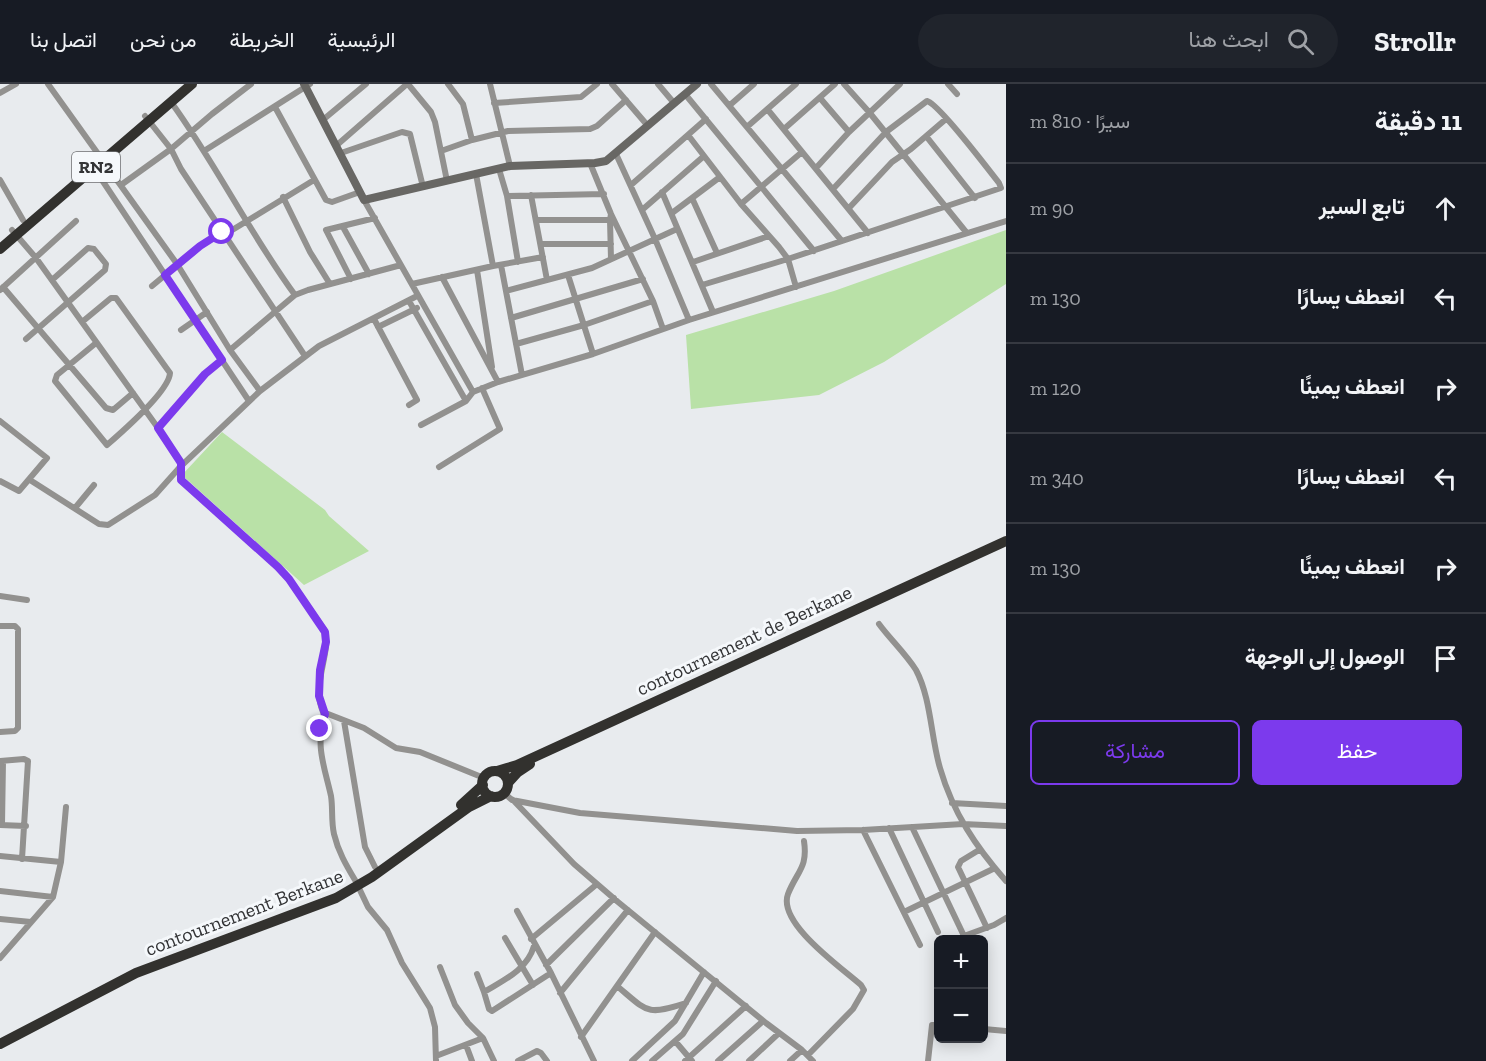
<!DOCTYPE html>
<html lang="ar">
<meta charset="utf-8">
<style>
body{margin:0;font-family:"Zilla Slab",Vazirmatn,serif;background:#20242c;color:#f1f3f6;direction:rtl}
.controls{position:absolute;right:18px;bottom:18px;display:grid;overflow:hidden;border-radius:9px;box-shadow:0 3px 15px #0003}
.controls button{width:54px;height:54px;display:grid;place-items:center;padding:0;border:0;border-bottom:2px solid #363941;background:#171b24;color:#f1f3f6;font:30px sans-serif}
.stop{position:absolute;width:18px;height:18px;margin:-14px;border:4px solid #7c3aed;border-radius:50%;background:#fff}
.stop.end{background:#7c3aed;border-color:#fff;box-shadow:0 2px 6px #0008}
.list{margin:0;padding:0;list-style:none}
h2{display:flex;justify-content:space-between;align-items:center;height:78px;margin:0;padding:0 24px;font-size:26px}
h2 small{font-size:20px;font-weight:400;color:#9ea1a6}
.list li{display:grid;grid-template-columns:39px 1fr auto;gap:18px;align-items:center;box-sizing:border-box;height:90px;padding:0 24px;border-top:2px solid #363941}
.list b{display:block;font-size:22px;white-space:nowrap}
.list em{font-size:20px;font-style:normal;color:#9ea1a6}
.actions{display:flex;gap:12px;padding:18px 24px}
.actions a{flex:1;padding:14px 0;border:2px solid #7c3aed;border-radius:9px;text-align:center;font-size:21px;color:#7c3aed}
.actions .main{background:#7c3aed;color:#fff}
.icon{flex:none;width:33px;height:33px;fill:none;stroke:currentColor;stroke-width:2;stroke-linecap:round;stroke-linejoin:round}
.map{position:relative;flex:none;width:1006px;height:977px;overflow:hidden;direction:ltr}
header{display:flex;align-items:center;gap:36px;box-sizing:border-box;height:84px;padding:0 30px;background:#171b24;border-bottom:2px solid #363941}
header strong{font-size:28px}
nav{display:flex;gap:33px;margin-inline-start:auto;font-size:21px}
.search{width:420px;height:54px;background:#20242c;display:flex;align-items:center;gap:15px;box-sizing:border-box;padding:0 21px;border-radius:33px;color:#9ea1a6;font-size:22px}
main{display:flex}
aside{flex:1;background:#171b24}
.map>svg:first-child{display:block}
</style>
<header>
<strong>Strollr</strong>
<div class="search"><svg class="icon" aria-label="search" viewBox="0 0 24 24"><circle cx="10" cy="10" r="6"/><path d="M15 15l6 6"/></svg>ابحث هنا</div>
<nav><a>الرئيسية</a><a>الخريطة</a><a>من نحن</a><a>اتصل بنا</a></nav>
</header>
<main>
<aside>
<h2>11 دقيقة<small>سيرًا · 810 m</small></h2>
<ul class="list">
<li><svg class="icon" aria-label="ahead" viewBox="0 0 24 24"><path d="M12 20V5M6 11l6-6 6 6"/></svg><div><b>تابع السير</b></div><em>90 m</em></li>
<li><svg class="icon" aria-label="left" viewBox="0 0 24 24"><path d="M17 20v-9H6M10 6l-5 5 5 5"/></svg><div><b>انعطف يسارًا</b></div><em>130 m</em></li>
<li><svg class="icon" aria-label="right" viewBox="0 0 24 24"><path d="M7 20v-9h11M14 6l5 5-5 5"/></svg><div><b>انعطف يمينًا</b></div><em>120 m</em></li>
<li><svg class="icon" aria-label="left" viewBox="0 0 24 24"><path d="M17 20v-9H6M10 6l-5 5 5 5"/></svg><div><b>انعطف يسارًا</b></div><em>340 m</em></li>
<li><svg class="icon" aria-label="right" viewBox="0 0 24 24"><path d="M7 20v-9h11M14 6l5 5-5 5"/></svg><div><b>انعطف يمينًا</b></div><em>130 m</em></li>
<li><svg class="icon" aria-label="arrive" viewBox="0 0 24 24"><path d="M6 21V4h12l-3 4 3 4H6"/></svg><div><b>الوصول إلى الوجهة</b></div></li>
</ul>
<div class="actions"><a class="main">حفظ</a><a>مشاركة</a></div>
</aside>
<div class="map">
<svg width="1006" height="977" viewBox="0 0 1006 977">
<rect width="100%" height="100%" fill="#e8ebee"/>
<!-- green -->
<path fill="#b9e1a7" d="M1006 146V200L884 278 819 311 691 325 686 251 834 207Z
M222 348 325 426 329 432 369 467 304 501 182 391Z"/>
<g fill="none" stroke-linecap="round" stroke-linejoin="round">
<!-- street -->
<path stroke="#92918f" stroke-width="6" d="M48 0 177 180 230 266 260 307 319 262 417 212
M408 0 431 28 435 38 447 97
M448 0 463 20 472 56
M490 0 510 82
M612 0 648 42
M658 0 674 19
M711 0 841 156
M844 0 869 28 966 148
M948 0 957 10
M0 9 16 0
M685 10 814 167
M820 14 849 48
M171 18C216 80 250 150 295 211
M494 19 581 13 597 0
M730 21 754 0
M275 23 326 116 332 118 360 108
M768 26 868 149
M145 32 171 65 181 85 305 272
M324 35 366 0
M748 42 796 0
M784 45 835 0
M688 51 741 120 779 163 788 175 796 203
M926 52 975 114
M337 61 407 0
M204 67 310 0
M441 67 472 56 508 47 590 45 597 42 626 16
M341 69 402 48 410 50 423 103
M616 70 655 155 689 236
M590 79 611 130 653 217 663 245
M94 84 249 317
M816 84 849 48 900 0
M499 85 507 112 518 178
M476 90 493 182
M0 96 23 136
M121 101 171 65 212 30 251 0
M631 101 706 35
M662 108 713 228
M531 111 547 196
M507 112 604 110
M283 113 310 168 330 200
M692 114 717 169
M364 116 473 308
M741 120 802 68
M849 124 892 78 911 65 946 35
M642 126 704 72
M672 129 720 93
M536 136H610L611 130
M610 136 611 175
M343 143 369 190
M12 146 36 174 158 344 205 290 222 276
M224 151 314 96
M541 160H611
M693 178 769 152
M501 181 522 291
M477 186 492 283
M568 191 593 270
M442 193 498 298
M351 195 326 146 375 134
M412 200 493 182 543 173
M702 201 788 175 1001 104 999 99C988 85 939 20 927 17L886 48 833 105
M152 202 200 162 222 148
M3 203 106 324 113 326 133 309
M0 206 76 137
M506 207 592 184 677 145
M409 217 466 317
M511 234 643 195
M374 235 417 316 409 321
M82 238 111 214H116L170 289C169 307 122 348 107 361L55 297 57 291 96 259
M378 243 417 224
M181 246 207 228
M26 255 105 186 106 180 94 165 88 164 52 196
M516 260 584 241 653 217
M230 266 295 211 308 206 401 181
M0 337 47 374 19 407 0 397
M421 341 466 317 473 308 498 298 593 270 689 236 1006 137
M158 344 181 379V396L278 483 289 495 325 547C331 571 311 600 323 628L364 644 396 664 420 668 484 694
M439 383 500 345 482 304
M30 396 99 440 108 441 155 411 180 383 260 307
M75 424 94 401
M0 512 27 516
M879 540C890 555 906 570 916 586 931 614 931 654 940 684 953 729 976 763 1006 797
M0 542H15L18 545V644L15 647 0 648
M325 630C315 662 324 681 331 712 333 724 331 737 334 750 338 767 346 781 355 796
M344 637 365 763 375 783
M0 677 24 675 28 677 22 775
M504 709 512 716 580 729 797 747 863 746 963 740 1006 742
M513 716 574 780 618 818 766 939 802 966 813 977
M952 719 1006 722
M0 741 26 742
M2 741 3 677
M912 743 964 852 994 841 1006 834
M889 744 938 848
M863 746 920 861
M804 757C808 784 797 787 788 810 777 839 842 884 861 901L864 906 853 925 808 971
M979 766 961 777 958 783 987 844
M0 772 61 778
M358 802 368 823 387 846 402 879 430 924 435 943 436 977
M0 807 53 813
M517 827 551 889 594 977
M904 828 995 784
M0 835 31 838
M505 854 533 901
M531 855 597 800
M0 874 53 813 61 778 66 723
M546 881 614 814
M440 883 455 921 468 939 483 954 494 977
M477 890 484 908C504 896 527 886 534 862
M617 902C648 928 646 932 686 919
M484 908 489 925 492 927 551 889
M560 909 628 826
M984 945 1006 947
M581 953 655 848
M675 957 692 977
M466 961 472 977
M436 972 483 954
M518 977 537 967 541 969 547 977
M632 977 675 937 704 888
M652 977 683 950 716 897
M685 977 746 922
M718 977 763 937
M749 977 779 949
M790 977 802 966
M928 977 932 941H938"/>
<!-- secondary -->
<path stroke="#686764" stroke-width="8" d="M304 0 364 116 510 82 595 79 606 77 697 0"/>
<!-- highway -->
<path stroke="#32312e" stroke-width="10" d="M0 165 192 0
M497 687 517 681 1006 457
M482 700a13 13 0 1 1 26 0a13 13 0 1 1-26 0Z
M508 699 518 688 530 680
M461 721 483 701
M0 960 136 889 336 814 372 793 469 723 491 712"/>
</g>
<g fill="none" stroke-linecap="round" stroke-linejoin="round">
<!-- route -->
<path stroke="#7c3aed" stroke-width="8" d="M222 148 200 162 165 191 222 276 205 290 158 344 181 379V396L278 483 289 495 325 548 326 558 320 586 319 612 325 630 320 645"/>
</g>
<g text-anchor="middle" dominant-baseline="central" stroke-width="6" stroke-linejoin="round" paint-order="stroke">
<!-- shield labels -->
<rect fill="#f5f8fb" stroke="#6d6f71" stroke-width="1.5" x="72" y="68" width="48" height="30" rx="4.5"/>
<g font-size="18" font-weight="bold" fill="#333436">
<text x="96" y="83">RN2</text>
</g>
<!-- street labels -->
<g font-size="20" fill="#333436" stroke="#f5f8fb">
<text transform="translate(744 556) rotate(-25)">contournement de Berkane</text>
<text transform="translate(244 828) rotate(-21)">contournement Berkane</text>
</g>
</g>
</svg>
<div class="controls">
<button>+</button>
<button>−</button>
</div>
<div class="stop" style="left:222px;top:148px"></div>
<div class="stop end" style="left:320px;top:645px"></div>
</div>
</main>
